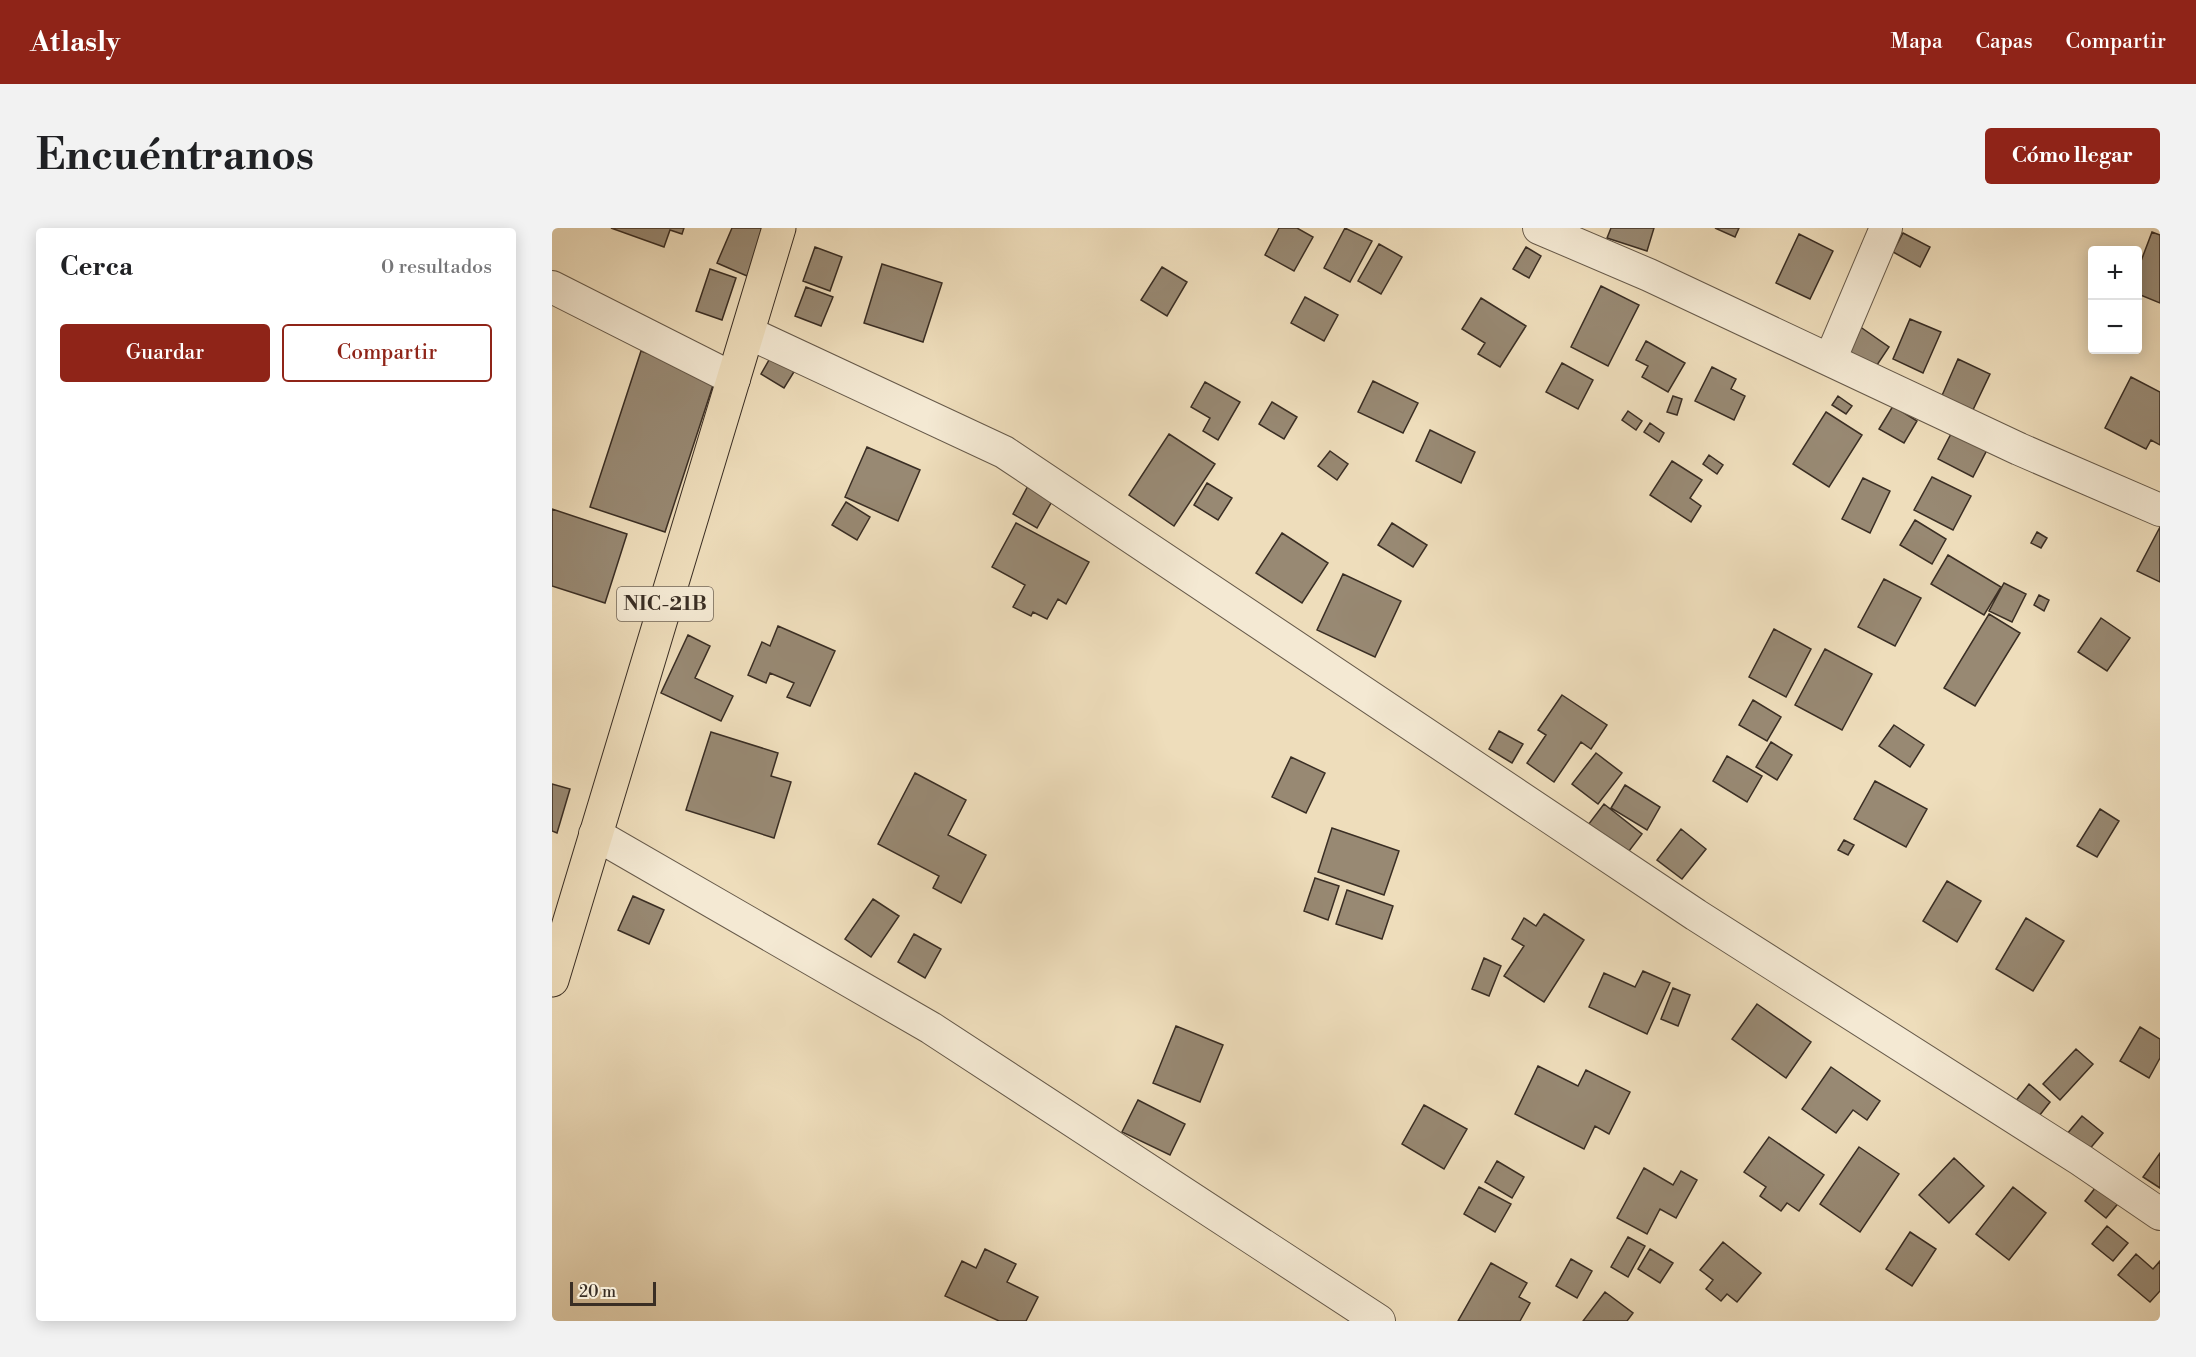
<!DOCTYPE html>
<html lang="es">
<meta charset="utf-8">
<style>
body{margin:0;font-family:"Libre Bodoni",serif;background:#f2f2f2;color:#202124}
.controls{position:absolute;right:18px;top:18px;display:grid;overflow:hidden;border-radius:6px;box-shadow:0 3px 15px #0003}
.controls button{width:54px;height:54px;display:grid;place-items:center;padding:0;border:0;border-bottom:2px solid #e0e0e0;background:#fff;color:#202124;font:30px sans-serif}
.scale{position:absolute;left:18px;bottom:15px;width:86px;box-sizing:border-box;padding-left:6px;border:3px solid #3a2e24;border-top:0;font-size:16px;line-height:21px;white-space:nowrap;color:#3a2e24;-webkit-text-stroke:4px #f4e9d3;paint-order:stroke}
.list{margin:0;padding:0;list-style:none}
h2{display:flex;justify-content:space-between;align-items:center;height:78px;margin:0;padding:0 24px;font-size:26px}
h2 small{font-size:20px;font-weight:400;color:#757577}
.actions{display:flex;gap:12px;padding:18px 24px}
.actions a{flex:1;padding:14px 0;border:2px solid #8f2418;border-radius:6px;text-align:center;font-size:21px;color:#8f2418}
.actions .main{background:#8f2418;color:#fff}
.map{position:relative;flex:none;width:1608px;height:1093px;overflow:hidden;border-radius:6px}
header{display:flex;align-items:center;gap:36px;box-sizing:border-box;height:84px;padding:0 30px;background:#8f2418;color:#fff}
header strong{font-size:28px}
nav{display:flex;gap:33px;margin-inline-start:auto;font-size:21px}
.intro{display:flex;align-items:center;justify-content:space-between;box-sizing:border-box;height:144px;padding:0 36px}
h1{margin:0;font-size:42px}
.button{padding:15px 27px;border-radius:6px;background:#8f2418;color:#fff;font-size:21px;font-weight:700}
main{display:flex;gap:36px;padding:0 36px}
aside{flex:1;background:#fff;border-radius:6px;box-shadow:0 3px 15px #0003}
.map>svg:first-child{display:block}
</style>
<header>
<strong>Atlasly</strong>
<nav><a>Mapa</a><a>Capas</a><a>Compartir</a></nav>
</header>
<div class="intro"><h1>Encuéntranos</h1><a class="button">Cómo llegar</a></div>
<main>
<aside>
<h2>Cerca<small>0 resultados</small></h2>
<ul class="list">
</ul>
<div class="actions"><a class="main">Guardar</a><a>Compartir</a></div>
</aside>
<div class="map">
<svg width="1608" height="1093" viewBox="0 0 1608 1093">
<rect width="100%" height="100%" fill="#edb"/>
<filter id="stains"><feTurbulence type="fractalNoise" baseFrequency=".00333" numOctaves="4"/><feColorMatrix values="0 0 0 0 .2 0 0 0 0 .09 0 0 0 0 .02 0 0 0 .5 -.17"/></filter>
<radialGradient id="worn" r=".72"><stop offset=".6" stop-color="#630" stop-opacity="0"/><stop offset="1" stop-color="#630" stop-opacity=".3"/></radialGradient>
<!-- building -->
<path fill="#988973" stroke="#3a2e24" stroke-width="1.5" d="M59 0H132L130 6 118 2 112 19Z
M180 0H209L214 2 195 48 165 35Z
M727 0H745L761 9 742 43 713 27Z
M793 0 820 13 798 54 772 40Z
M1059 0H1102L1095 23 1055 10Z
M1163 0H1187L1183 9Z
M1600 4 1608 7V75L1586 66V41Z
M1351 5 1378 19 1368 39 1341 24Z
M1247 6 1281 23 1258 71 1224 55Z
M827 16 850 29 829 66 806 53Z
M263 19 290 29 278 63 251 53Z
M974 19 989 28 977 50 961 41Z
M330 36 390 55 371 114 312 95Z
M610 39 635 54 615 88 589 72Z
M158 41 184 50 170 92 144 83Z
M1049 58 1087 77 1056 138 1019 119Z
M254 59 281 69 269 98 243 88Z
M753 69 786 87 772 113 739 95Z
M929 70 974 98 948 139 926 126 933 115 910 101Z
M1358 91 1389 104 1371 145 1341 131Z
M1307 98 1337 119 1323 140 1292 120Z
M1094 113 1133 135 1116 164 1090 149 1096 138 1084 132Z
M89 123 164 148 113 304 38 279Z
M221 125 245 139 232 160 209 146Z
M1406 131 1438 146 1419 186 1388 172Z
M1010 135 1041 152 1026 181 994 164Z
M1160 139 1184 151 1179 161 1193 168 1182 192 1143 173Z
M1579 149 1608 164V217L1599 212 1594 221 1553 200Z
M821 153 866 175 851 205 806 184Z
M653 154 688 174 666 212 651 203 658 190 639 179Z
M1121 168 1130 171 1125 187 1115 184Z
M1286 168 1300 178 1294 186 1280 177Z
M720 174 745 189 732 211 707 196Z
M1341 178 1365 193 1352 215 1327 201Z
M1076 183 1090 193 1084 202 1070 192Z
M1274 184 1310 207 1277 259 1241 236Z
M1098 195 1112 205 1107 214 1092 204Z
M878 202 923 224 909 255 864 233Z
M1401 202 1436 220 1421 249 1386 231Z
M617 206 663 236 622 298 577 267Z
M315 219 368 242 346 293 293 269Z
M778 223 796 236 785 252 766 238Z
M1157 227 1171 237 1165 246 1151 236Z
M1120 233 1150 252 1138 270 1149 278 1139 294 1098 267Z
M1380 249 1419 268 1401 302 1362 282Z
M1311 250 1338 263 1318 305 1290 291Z
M478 254 503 268 485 300 461 286Z
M655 255 680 270 666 292 642 277Z
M294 274 318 289 305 312 280 297Z
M0 281 75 306 53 375 0 358Z
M1363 292 1394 311 1380 336 1348 317Z
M464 295 537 334 514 376 506 371 495 391 481 384 479 388 461 379 473 357 440 339Z
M840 295 875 317 861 339 826 317Z
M1608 299V354L1585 343Z
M1485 304 1495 310 1489 320 1479 315Z
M730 305 776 335 750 375 704 345Z
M1396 327 1449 359 1432 387 1379 356Z
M791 346 849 373 823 429 765 402Z
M1332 351 1369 370 1343 418 1306 399Z
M1452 355 1474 366 1460 394 1437 383Z
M1487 367 1497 372 1492 383 1482 377Z
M1437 386 1468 405 1423 478 1392 460Z
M1549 390 1578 410 1555 443 1526 424Z
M226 398 283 423 258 478 235 469 242 455 218 445 214 455 196 447 210 414 218 418Z
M1222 401 1259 421 1234 469 1197 449Z
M136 407 158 418 143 450 181 468 169 493 109 465Z
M1273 421 1320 446 1290 502 1243 477Z
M1010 467 1055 497 1039 521 1029 514 1002 554 975 535 994 507 986 502Z
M1201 472 1229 489 1215 513 1187 497Z
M1342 497 1372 517 1358 539 1327 518Z
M947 503 971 516 960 535 937 521Z
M159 504 226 525 219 548 239 554 222 610 134 582Z
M1219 514 1240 527 1225 552 1204 539Z
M1044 525 1070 545 1046 576 1020 556Z
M1175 528 1210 548 1195 574 1161 553Z
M739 529 773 545 754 585 720 569Z
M363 545 414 572 396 607 434 627 409 675 381 660 387 648 326 616Z
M1323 553 1375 581 1354 619 1302 591Z
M0 556 18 561 5 605 0 603Z
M1073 557 1108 579 1095 602 1059 580Z
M1052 576 1090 606 1074 627 1036 597Z
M1548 581 1567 593 1545 629 1525 618Z
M780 600 847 623 832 667 766 644Z
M1129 601 1154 621 1130 651 1105 632Z
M1292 612 1302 617 1296 627 1286 622Z
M763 650 787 658 776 692 752 683Z
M1395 653 1429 673 1405 714 1371 693Z
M795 662 841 678 830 711 784 696Z
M81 668 112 682 97 716 66 702Z
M321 671 347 688 319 729 293 711Z
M992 686 1032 712 992 774 952 748 972 718 960 711 972 690 984 698Z
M1474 690 1512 713 1481 763 1444 741Z
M362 706 389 721 373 750 346 734Z
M932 730 949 738 937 768 920 761Z
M1091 743 1118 755 1095 806 1037 779 1052 745 1083 759Z
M1121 760 1138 767 1126 798 1109 791Z
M1205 776 1259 814 1234 850 1180 811Z
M624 798 671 817 648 874 601 855Z
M1588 799 1608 811V830L1597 850 1568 833Z
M1524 821 1541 836 1508 872 1491 856Z
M986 838 1026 858 1034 842 1078 864 1057 906 1043 898 1032 921 963 886Z
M1279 839 1328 873 1315 892 1301 882 1284 905 1250 881Z
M1477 856 1498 874 1484 892 1463 874Z
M586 872 633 896 618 927 570 904Z
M872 877 915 901 892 941 850 916Z
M1530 888 1551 905 1536 923 1515 906Z
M1217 909 1272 947 1247 983 1235 975 1229 983 1208 968 1214 959 1192 944Z
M1307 919 1347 946 1308 1004 1268 976Z
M1608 925V960L1591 949Z
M1402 930 1432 958 1397 995 1367 967Z
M945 933 972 949 960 970 933 954Z
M1092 940 1121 957 1129 943 1145 952 1124 990 1108 981 1095 1006 1065 990Z
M1547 955 1569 972 1554 990 1533 973Z
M927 959 959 976 943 1004 912 986Z
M1461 959 1494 985 1457 1032 1424 1006Z
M1555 998 1576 1015 1561 1033 1540 1016Z
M1358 1004 1384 1021 1360 1058 1334 1041Z
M1076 1009 1093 1018 1076 1049 1059 1039Z
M1171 1014 1209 1045 1185 1074 1175 1066 1169 1073 1154 1061 1161 1052 1148 1042Z
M433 1021 464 1036 455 1054 486 1069 474 1093H447L393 1068 410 1033 424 1040Z
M1098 1021 1121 1035 1108 1055 1086 1041Z
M1584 1026 1601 1041 1608 1033V1063L1598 1074 1566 1047Z
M1019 1031 1040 1043 1025 1070 1004 1058Z
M939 1035 975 1055 967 1069 978 1075 968 1093H906Z
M1053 1064 1081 1085 1075 1093H1031Z"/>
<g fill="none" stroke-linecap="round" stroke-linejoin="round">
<!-- minor casing -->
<g stroke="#675a4a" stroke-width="34">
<path id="minor" d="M987 0 1097 47 1467 221 1608 282
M0 59 182 151
M197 105 452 224 1144 687 1529 932 1608 986
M1278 132 1334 0
M43 606 379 800 827 1093"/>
</g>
<!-- trunk casing -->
<g stroke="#3a2e24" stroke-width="35">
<path id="trunk" d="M0 752 227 0"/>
</g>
<!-- minor -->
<use href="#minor" stroke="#f4e9d3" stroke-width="32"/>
<!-- trunk -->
<use href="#trunk" stroke="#edb" stroke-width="33"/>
</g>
<g text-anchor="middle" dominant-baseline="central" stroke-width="4.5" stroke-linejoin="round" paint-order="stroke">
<!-- shield labels -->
<rect fill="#f4e9d3" stroke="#726658" stroke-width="1.5" x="65" y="359" width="96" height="34" rx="4.5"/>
<g font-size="20" font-weight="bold" fill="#3a2e24">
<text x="113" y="376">NIC-21B</text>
</g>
</g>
<rect width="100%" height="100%" filter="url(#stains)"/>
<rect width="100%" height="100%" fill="url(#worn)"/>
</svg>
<div class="controls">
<button>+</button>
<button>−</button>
</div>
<div class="scale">20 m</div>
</div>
</main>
